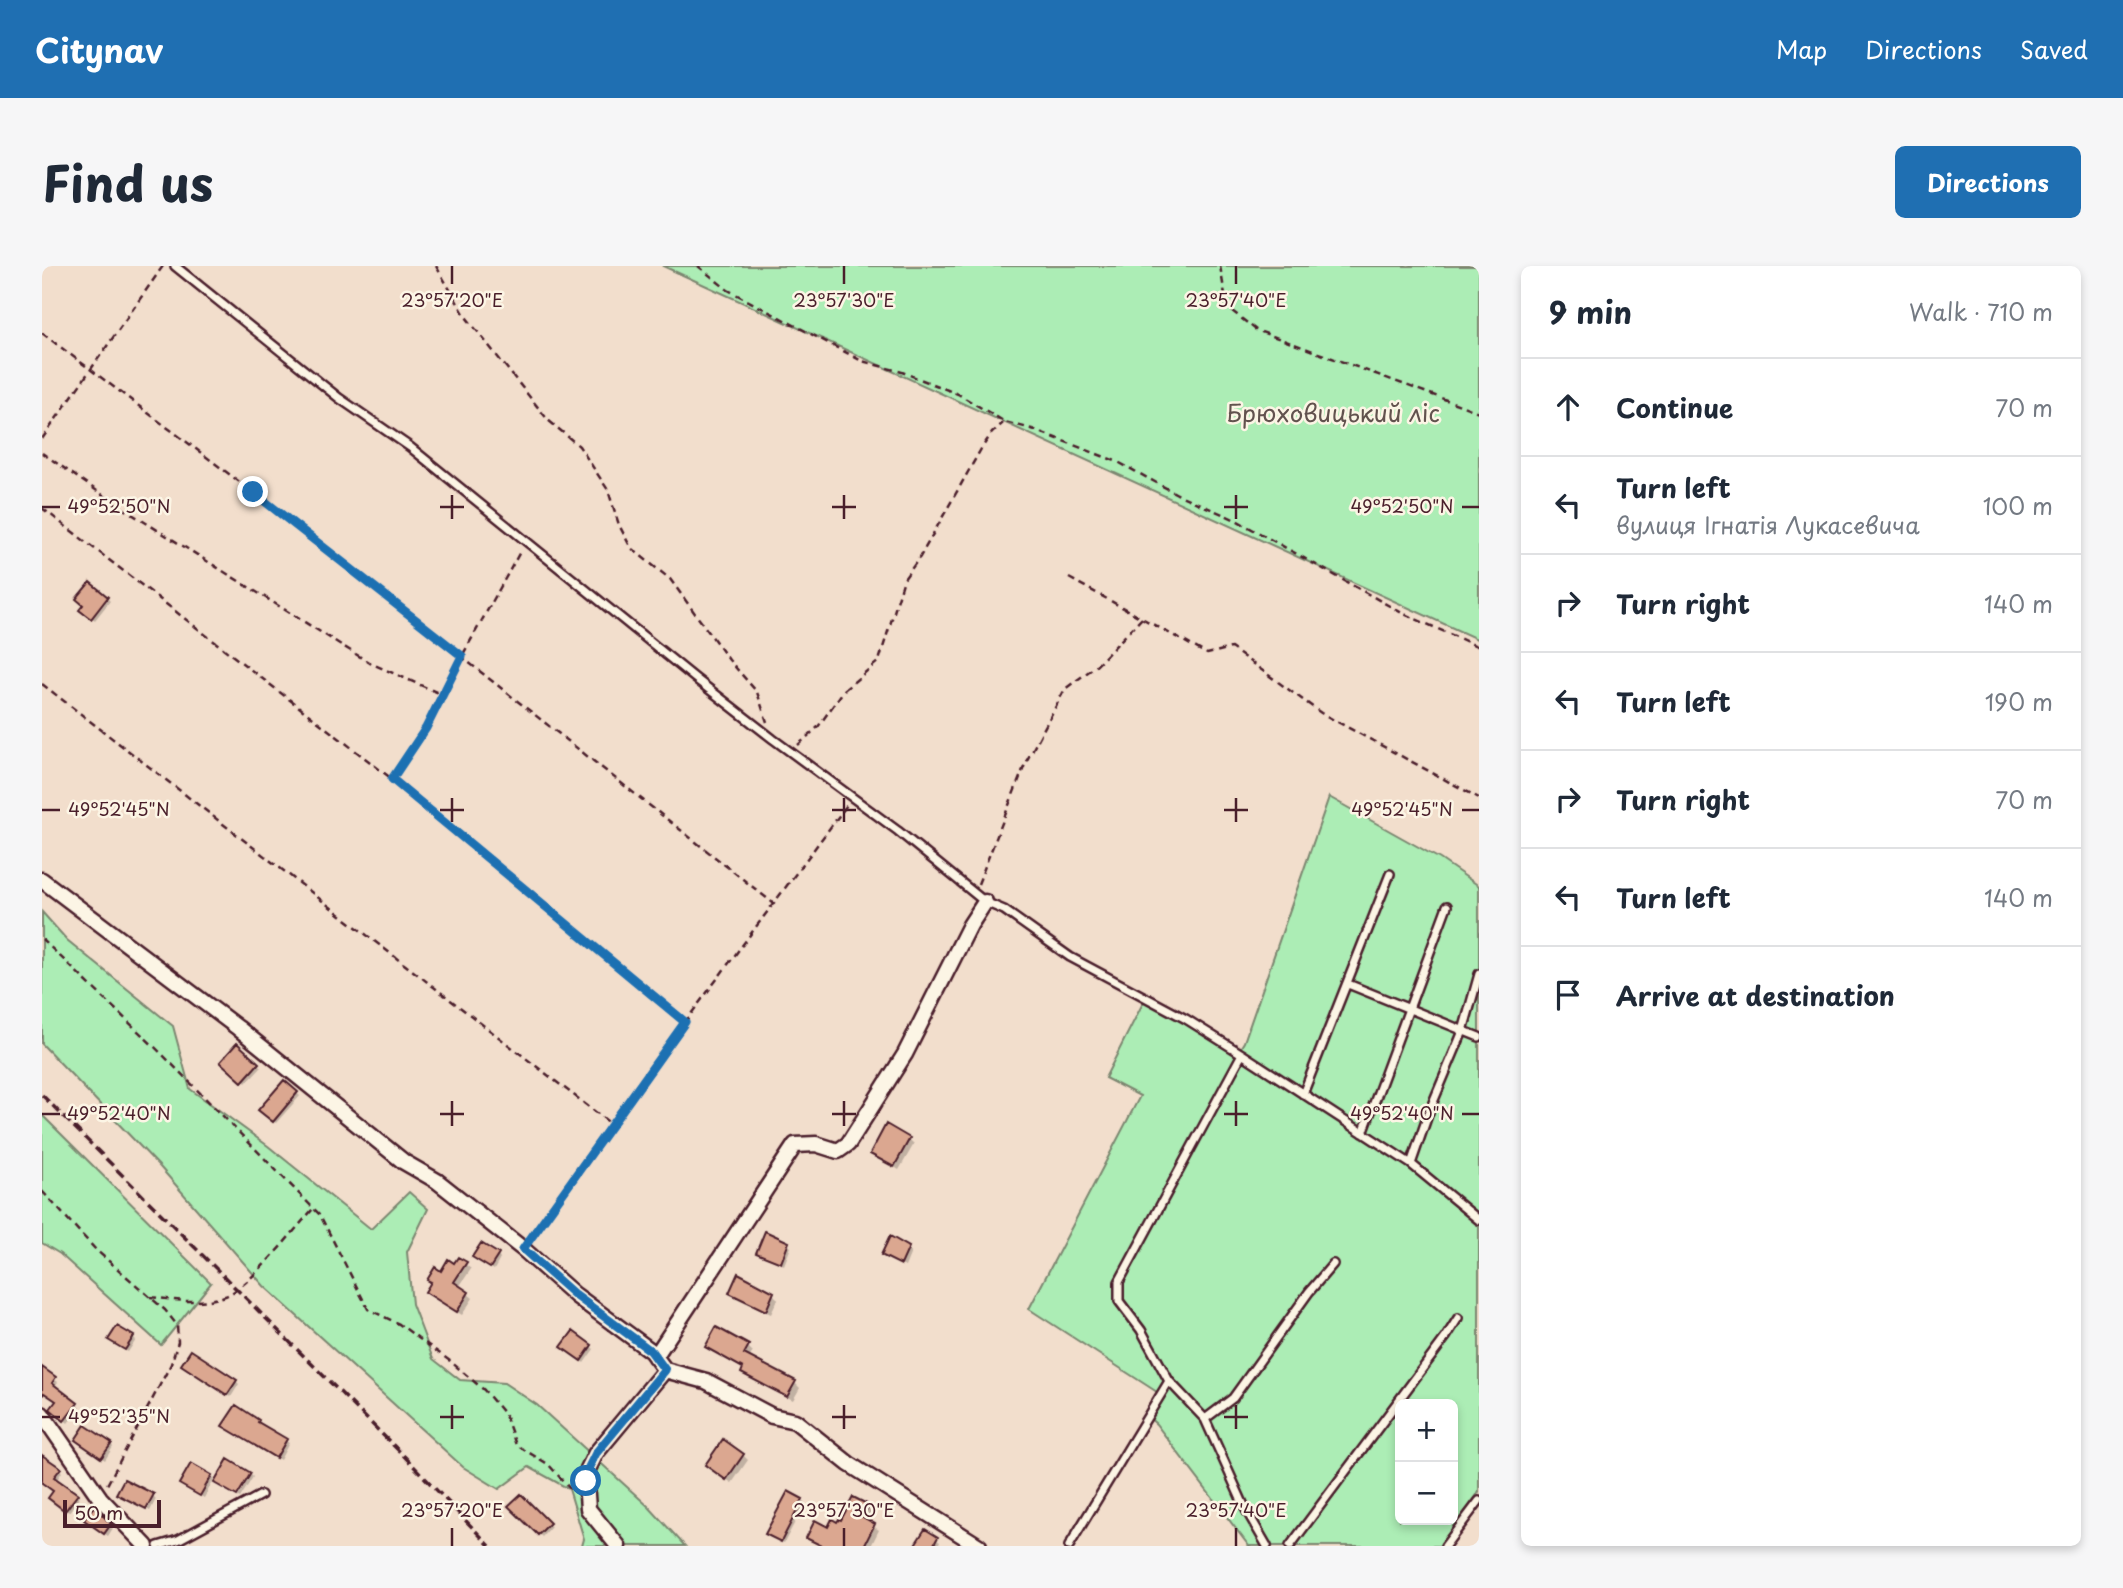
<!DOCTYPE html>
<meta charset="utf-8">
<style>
body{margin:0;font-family:"Playpen Sans",sans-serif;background:#f6f6f7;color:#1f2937}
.controls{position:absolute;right:21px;bottom:21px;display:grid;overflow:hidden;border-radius:10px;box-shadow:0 4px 10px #0003}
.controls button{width:63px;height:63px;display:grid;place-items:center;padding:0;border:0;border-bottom:2px solid #e0e1e3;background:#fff;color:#1f2937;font:35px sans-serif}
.scale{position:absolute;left:21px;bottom:18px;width:98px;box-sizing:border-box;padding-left:7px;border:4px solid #4a1f2b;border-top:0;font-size:19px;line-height:24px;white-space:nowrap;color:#4a1f2b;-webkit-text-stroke:5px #fcf5e5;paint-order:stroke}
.stop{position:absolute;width:21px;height:21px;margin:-16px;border:5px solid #1f6fb2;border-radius:50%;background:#fff}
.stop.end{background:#1f6fb2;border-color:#fff;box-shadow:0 2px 7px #0008}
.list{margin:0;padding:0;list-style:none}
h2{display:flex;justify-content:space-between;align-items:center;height:91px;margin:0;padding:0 28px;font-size:30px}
h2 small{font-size:23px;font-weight:400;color:#747a83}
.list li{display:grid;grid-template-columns:46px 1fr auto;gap:21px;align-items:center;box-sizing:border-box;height:98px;padding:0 28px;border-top:2px solid #e0e1e3}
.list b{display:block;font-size:26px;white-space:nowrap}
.list p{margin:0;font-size:23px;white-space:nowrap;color:#747a83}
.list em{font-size:23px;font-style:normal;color:#747a83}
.icon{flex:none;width:38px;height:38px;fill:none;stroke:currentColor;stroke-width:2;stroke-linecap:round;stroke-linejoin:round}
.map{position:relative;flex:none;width:1437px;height:1280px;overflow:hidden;border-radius:10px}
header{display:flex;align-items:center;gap:42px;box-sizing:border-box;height:98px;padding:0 35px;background:#1f6fb2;color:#fff}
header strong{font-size:33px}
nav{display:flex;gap:38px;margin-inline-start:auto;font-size:24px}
.intro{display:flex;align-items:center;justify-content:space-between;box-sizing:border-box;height:168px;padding:0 42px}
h1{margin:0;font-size:49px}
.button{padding:18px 32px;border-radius:10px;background:#1f6fb2;color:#fff;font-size:24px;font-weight:700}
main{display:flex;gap:42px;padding:0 42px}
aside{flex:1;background:#fff;border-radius:10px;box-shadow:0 4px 10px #0003}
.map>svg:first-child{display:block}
</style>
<header>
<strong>Citynav</strong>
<nav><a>Map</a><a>Directions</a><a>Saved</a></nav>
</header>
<div class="intro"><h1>Find us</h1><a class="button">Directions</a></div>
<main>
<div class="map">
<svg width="1437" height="1280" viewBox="0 0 1437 1280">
<rect width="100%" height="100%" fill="#f2decc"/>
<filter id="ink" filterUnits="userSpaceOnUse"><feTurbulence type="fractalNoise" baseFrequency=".0143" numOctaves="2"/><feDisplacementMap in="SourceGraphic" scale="14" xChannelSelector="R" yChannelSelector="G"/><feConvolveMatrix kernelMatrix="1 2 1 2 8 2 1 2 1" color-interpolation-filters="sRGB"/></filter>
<g filter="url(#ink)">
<!-- green -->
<path fill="#acedb5" stroke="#7b8670" stroke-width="2" fill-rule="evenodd" d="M621 0H1437V374Z
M1287 531 1398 593 1437 620V1226L1398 1280H1207L1114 1158 1104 1149 1115 1126 987 1043 1098 830 1063 812 1103 733 1194 789 1202 776ZM1358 1138H1411V1254H1358Z
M0 646 25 674 131 760 148 823 226 880 329 963 367 926 386 943 365 986 370 1038 391 1093 418 1114 462 1117 495 1139 607 1241 643 1280H540L542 1273 527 1223 487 1201 457 1223 421 1201 222 1020 118 901 0 778Z
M0 849 169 1017 119 1079 18 988 0 977Z"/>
<!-- shadow -->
<path fill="#0003" d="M65 332 68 335 53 354 40 344Z
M196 779 219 801 204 817 181 795Z
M242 816 258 830 234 857 218 843Z
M867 873 872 878 857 904 830 887Z
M849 973 869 986 863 1001 844 991Z
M746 978 749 981 742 999 716 986Z
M456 990 458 993 452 1004 436 994Z
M417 993 429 1003 417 1021 431 1032 420 1049 391 1031 399 1007 413 999Z
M689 1027 731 1028 736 1033 729 1048 694 1032Z
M531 1067 552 1083 542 1097 524 1083Z
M91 1071 94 1074 86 1086 71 1077Z
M665 1080 706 1081 711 1086 707 1092 753 1117 758 1122 751 1134 706 1111 701 1106 703 1103Z
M144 1101 194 1115 197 1118 189 1131Z
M0 1104 16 1116 12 1121 38 1142 26 1157 10 1143 16 1136 0 1124Z
M216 1155 218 1159 247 1177 238 1194 182 1160Z
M38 1177 69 1178 71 1181 63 1194Z
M701 1189 706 1194 690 1217 670 1204Z
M0 1191 20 1206 14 1215 37 1232 27 1246 11 1235 13 1225 0 1216Z
M209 1209 211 1211 198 1232 196 1231Z
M169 1210 172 1213 162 1232 139 1218Z
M80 1230H111L114 1233 108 1245Z
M479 1231 509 1261 500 1271 469 1240Z
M760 1234 763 1237 742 1277 728 1270Z
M826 1240 830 1245 825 1256 837 1264 829 1280H779L766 1272 796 1258Z
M52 1243 71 1262 66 1270 47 1257Z
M883 1266 898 1276 896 1280H874Z"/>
<!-- building -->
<path fill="#dba790" stroke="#4a1f2b" stroke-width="2" d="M48 316 66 331 49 353 37 344 41 339 34 333Z
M195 777 217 797 200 816 178 796Z
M242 814 256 826 231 856 216 844Z
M844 858 868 872 852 901 828 888Z
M723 965 747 976 739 997 714 987Z
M848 970 867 981 859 999 839 989Z
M439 977 457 988 448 1002 430 991Z
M416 991 425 996 412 1016 427 1026 415 1046 383 1026 389 1016 385 1014 393 1001 399 1005 406 993 412 997Z
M696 1007 732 1026 724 1045 687 1027Z
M75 1060 92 1070 83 1084 66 1074Z
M674 1061 707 1079 702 1088 754 1115 745 1131 699 1107 701 1102 663 1081Z
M531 1065 550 1079 539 1095 519 1081Z
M149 1084 195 1114 185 1129 139 1099Z
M0 1101 14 1111 10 1117 36 1137 22 1155 8 1143 14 1135 2 1127 0 1130Z
M194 1139 217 1154 216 1156 245 1173 234 1192 180 1160Z
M43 1159 70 1177 59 1192 33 1174Z
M681 1173 702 1188 684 1214 663 1199Z
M0 1189 19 1202 12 1211 36 1228 23 1245 6 1232 11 1225 0 1217Z
M186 1193 209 1207 195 1230 172 1217Z
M149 1197 170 1209 158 1230 137 1218Z
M82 1213 112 1228 104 1243 74 1228Z
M746 1225 761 1233 739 1276 723 1268Z
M479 1228 508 1257 496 1269 466 1240Z
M811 1231 827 1239 821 1251 833 1258 822 1280H780L764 1272 773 1254 786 1261 790 1253 795 1256 797 1253 799 1254Z
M52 1240 69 1258 62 1268 42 1254Z
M883 1263 896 1271 891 1280H872Z"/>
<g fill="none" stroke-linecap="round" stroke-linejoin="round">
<!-- service casing -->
<g stroke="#4a1f2b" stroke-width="12">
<path id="service" d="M133 0 297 132 368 181 654 413 731 473 856 565 943 636 962 644 1028 691 1144 753 1200 788 1077 1016V1035L1099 1064 1127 1115 1163 1153 1191 1132 1267 1026 1291 998
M1306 718 1437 771
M1200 788 1369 898 1437 954
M1261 828 1348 608
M1321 867 1405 640
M1369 898 1387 846 1421 765 1437 708
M1163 1153 1203 1242 1225 1280
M116 1280 136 1274 219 1229
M1027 1280 1127 1115
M1248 1280 1404 1071 1416 1052
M1403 1280 1437 1235"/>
</g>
<!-- minor casing -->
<g stroke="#4a1f2b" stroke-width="19">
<path id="minor" d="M0 614 196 762 362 896 395 915 481 983 533 1029 609 1085 623 1104 664 1115 730 1150 753 1155 807 1198 937 1280
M613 1091 753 879 774 878 796 885 806 878 863 788 928 659 943 636
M0 1148 58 1232 104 1280
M576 1280 546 1243 544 1215 546 1203 554 1187 623 1104"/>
</g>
<!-- path -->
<path stroke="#4a1f2b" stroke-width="2.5" stroke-dasharray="7 5" stroke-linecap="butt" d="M394 0 424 51 506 154 537 180 566 224 577 259 589 282 628 313 687 394 715 426 725 456
M656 0 686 24 820 95 860 106 916 128 963 156 990 163 1076 196 1135 228 1194 254 1360 347 1437 381
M1178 0 1185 41 1214 64 1437 146
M0 67 211 226 731 637
M0 173 121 0
M0 187 77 240 328 397 399 428
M0 242 350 513 643 756
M1027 312 1165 388 1189 382 1279 447 1437 532
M0 418 569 858
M756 479 776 461 802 424 837 395 862 313 878 291 939 183 950 167 961 157
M350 513 384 462 399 428 479 284
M936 618 984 496 1023 423 1054 400 1100 352
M0 673 120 788 278 949 326 1043 357 1058 408 1095 442 1124 463 1149 474 1179 506 1198 530 1225
M0 925 54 984 123 1044 135 1059 136 1076 129 1098 65 1219
M489 972 643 756 805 539
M108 1031C134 1034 158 1039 183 1030 208 1021 252 964 271 943"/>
<!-- service -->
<use href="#service" stroke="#fcf5e5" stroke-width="7"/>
<!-- minor -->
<use href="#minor" stroke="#fcf5e5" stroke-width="14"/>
<!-- rail -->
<path stroke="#4a1f2b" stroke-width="3.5" stroke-dasharray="10 5" stroke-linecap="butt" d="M0 829 363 1191 448 1280"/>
</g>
</g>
<g fill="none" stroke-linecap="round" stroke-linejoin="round" filter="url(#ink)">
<!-- route -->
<path stroke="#1f6fb2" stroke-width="9" d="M211 226 420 390 384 462 350 513 643 756 481 983 533 1029 609 1085 623 1104 554 1187 546 1203 544 1215"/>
</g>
<!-- ticks -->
<path fill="none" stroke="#4a1f2b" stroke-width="2.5" d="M410 0V18M802 0V18M1194 0V18M410 229V253M802 229V253M1194 229V253M0 241H18M398 241H422M790 241H814M1182 241H1206M1420 241H1437M410 532V556M802 532V556M1194 532V556M0 544H18M398 544H422M790 544H814M1182 544H1206M1420 544H1437M410 835V860M802 835V860M1194 835V860M0 848H18M398 848H422M790 848H814M1182 848H1206M1420 848H1437M410 1139V1163M802 1139V1163M1194 1139V1163M0 1151H18M398 1151H422M790 1151H814M1182 1151H1206M410 1262V1280M802 1262V1280M1194 1262V1280"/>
<g text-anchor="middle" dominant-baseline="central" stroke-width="5" stroke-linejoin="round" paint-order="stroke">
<!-- park labels -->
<g font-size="24" fill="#62524e" stroke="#fcf5e5">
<text x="1291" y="146">Брюховицький ліс</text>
</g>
</g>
<g font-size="18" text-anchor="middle" fill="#4a1f2b" stroke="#fcf5e5" stroke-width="5" stroke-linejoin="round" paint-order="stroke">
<text x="410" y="41">23°57'20"E</text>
<text x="802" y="41">23°57'30"E</text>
<text x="1194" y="41">23°57'40"E</text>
<text x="77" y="247">49°52'50"N</text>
<text x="1360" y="247">49°52'50"N</text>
<text x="77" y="550">49°52'45"N</text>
<text x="1360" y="550">49°52'45"N</text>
<text x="77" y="854">49°52'40"N</text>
<text x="1360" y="854">49°52'40"N</text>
<text x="77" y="1157">49°52'35"N</text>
<text x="410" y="1251">23°57'20"E</text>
<text x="802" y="1251">23°57'30"E</text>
<text x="1194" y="1251">23°57'40"E</text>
</g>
</svg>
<div class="controls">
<button>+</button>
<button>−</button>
</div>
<div class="scale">50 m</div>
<div class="stop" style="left:544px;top:1215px"></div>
<div class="stop end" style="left:211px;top:226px"></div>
</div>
<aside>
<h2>9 min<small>Walk · 710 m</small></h2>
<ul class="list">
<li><svg class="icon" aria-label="ahead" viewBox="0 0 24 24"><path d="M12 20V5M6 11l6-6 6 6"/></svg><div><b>Continue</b></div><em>70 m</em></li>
<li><svg class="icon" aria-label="left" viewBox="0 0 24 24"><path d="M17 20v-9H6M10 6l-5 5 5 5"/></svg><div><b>Turn left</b><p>вулиця Ігнатія Лукасевича</p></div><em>100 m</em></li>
<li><svg class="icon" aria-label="right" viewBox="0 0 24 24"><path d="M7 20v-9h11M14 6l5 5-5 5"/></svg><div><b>Turn right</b></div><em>140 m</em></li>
<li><svg class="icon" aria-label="left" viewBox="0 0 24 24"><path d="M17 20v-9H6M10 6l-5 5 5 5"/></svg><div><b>Turn left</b></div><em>190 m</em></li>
<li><svg class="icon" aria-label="right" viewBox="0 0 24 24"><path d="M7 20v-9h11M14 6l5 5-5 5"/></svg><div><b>Turn right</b></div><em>70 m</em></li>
<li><svg class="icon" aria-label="left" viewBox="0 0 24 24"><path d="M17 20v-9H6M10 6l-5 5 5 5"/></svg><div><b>Turn left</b></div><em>140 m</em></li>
<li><svg class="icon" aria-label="arrive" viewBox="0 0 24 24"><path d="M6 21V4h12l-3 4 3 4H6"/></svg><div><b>Arrive at destination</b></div></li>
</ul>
</aside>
</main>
